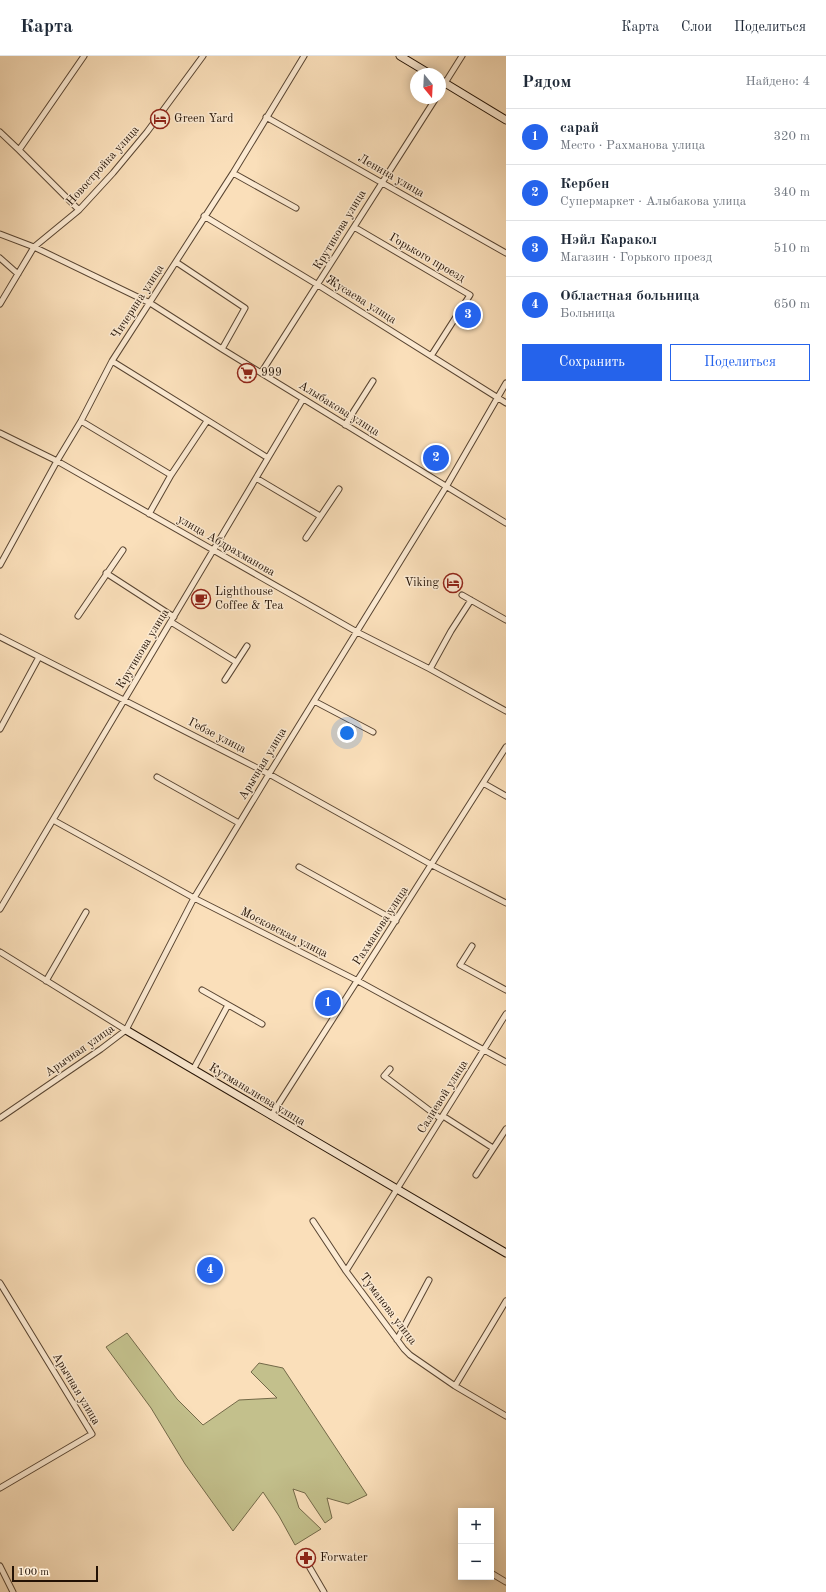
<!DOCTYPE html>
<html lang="ru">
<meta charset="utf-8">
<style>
body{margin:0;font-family:"Old Standard TT",serif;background:#f2f2f3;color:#1f2937}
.controls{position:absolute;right:12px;bottom:12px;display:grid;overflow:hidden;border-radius:0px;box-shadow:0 2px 10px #0003}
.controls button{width:36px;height:36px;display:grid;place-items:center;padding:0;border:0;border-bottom:1px solid #e0e1e3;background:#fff;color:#1f2937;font:20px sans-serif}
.compass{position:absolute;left:410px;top:12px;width:36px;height:36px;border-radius:50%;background:#fff;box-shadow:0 2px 10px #0003;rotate:162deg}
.scale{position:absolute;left:12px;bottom:10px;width:86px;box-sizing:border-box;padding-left:4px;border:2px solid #231205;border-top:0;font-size:11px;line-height:14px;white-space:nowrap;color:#231205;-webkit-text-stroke:3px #fcead2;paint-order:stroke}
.you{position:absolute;left:347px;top:677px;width:14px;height:14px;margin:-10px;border:3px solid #fff;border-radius:50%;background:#1a73e8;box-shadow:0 0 0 6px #1a73e833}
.badge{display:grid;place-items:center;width:26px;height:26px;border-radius:50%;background:#2563eb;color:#fff;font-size:13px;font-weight:700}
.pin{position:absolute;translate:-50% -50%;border:2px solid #fff;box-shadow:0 1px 4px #0006}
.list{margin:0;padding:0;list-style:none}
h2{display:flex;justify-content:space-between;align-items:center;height:52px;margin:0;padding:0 16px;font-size:17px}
h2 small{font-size:13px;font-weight:400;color:#747a83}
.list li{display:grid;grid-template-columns:26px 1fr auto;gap:12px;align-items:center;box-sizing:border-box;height:56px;padding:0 16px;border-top:1px solid #e0e1e3}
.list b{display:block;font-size:15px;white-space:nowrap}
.list p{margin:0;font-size:13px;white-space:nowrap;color:#747a83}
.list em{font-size:13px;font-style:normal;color:#747a83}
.actions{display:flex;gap:8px;padding:12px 16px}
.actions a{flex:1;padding:9px 0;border:1px solid #2563eb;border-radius:0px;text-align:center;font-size:14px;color:#2563eb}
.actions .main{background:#2563eb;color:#fff}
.map{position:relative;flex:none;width:506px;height:1536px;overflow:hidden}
header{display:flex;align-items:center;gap:24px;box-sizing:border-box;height:56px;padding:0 20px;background:#fff;border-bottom:1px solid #e0e1e3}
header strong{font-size:19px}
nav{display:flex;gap:22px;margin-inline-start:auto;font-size:14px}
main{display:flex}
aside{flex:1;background:#fff}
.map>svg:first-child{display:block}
</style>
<header>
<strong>Карта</strong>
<nav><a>Карта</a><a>Слои</a><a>Поделиться</a></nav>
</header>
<main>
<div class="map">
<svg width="506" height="1536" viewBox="0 0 506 1536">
<rect width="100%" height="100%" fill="#fadfba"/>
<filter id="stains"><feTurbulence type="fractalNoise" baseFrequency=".005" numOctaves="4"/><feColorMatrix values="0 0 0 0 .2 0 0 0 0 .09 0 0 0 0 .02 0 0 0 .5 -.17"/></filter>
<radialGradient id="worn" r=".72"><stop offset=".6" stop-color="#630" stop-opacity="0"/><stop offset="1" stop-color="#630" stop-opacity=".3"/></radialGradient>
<!-- green -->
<path fill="#c3c08c" stroke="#736948" d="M127 1277 177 1343 203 1369 239 1344 277 1342 251 1316 259 1307 283 1312 367 1439 348 1448 327 1442 332 1462 325 1467 305 1437 293 1433 299 1452 321 1473 295 1489 279 1460 263 1436 233 1475 185 1408 151 1352 106 1291Z"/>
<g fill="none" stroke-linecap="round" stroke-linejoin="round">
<!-- street casing -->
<g stroke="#594532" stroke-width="7">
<path id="street" d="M440 35 462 0
M266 61 506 197
M0 76 19 94
M233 117 296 152
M79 154 19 94 84 0
M204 160 318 229 506 347
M354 171 470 239 431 300
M0 178 34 191 150 247 222 293 506 467
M0 202 18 218
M176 206 245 252 222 293
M0 248 34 191 79 154 113 117 147 76 203 0
M112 305 268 402
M261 317 436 42
M81 365 171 419
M345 369 373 325
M0 377 57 405 357 576 430 613 506 655
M256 422 320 460
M149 458 171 419 207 365
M306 482 339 433
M0 509 57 405 81 365 112 305 233 117 304 0
M106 517 174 561
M462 539 506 564
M78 560 123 494
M171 566 236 606
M0 581 269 718 432 809 506 847
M430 613 451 575 471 544
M225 624 247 590
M314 645 373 676
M0 673 39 601
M157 721 239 767
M483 727 506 740
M53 764 194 842 358 925 506 1006
M299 811 396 865
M0 853 303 343
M472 890 460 909 506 934
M0 896 126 974
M46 925 86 856
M202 934 262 968
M390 1013 384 1020 441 1063
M193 1014 228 949
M271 1060 506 691
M443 1060 493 1092
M0 1062 101 993 126 974 194 842 269 718 446 431 506 327
M476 1119 506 1073
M313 1165 346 1215 404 1293 410 1299 455 1330 506 1360
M346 1215 506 958
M0 1227 92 1378 0 1432
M397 1284 429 1224
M455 1330 506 1245
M0 1510 13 1536
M310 1512 324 1536
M491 1517 506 1526"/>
</g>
<!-- secondary casing -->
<g stroke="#231205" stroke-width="9">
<path id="secondary" d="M400 0 430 18
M440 24 506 64
M126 974 506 1197"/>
</g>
<!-- street -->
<use href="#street" stroke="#fcead2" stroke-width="5"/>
<!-- secondary -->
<use href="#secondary" stroke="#fcead2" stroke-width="7"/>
</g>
<!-- icons -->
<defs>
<g id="hotel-ring" transform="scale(1)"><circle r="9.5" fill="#fcead2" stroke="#8f2418" stroke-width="1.5"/><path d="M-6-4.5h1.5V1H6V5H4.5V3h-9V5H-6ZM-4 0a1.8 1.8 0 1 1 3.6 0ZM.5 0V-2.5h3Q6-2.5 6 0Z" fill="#8f2418"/></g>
<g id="supermarket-ring" transform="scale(1)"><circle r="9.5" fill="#fcead2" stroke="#8f2418" stroke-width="1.5"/><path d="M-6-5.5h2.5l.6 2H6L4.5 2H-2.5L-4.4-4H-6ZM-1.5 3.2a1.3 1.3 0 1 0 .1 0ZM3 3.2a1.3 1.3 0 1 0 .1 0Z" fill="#8f2418"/></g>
<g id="cafe-ring" transform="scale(1)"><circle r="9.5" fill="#fcead2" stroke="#8f2418" stroke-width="1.5"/><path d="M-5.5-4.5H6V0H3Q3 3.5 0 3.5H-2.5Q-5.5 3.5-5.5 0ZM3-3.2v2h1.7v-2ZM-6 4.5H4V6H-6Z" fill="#8f2418"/></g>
<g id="pharmacy-ring" transform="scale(1)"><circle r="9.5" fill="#fcead2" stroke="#8f2418" stroke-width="1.5"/><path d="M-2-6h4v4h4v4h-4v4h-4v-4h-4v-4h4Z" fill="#8f2418"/></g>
</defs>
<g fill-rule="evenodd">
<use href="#hotel-ring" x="160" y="63"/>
<use href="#supermarket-ring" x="247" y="317"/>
<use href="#hotel-ring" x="453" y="527"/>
<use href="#cafe-ring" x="201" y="543"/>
<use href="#pharmacy-ring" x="306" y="1502"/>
</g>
<g text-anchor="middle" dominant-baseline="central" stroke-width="3" stroke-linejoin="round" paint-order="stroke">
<!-- poi labels -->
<g font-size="12" fill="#231205" stroke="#fcead2" text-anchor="start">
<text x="174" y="63">Green Yard</text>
<text x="261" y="317">999</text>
<text x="439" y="527" text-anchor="end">Viking</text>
<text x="215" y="536">Lighthouse<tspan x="215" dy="14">Coffee &amp; Tea</tspan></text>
<text x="320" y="1502">Forwater</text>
</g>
<!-- street labels -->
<g font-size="12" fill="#231205" stroke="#fcead2">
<text transform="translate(103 110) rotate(-48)">Новостройка улица</text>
<text transform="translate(391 120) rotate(30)">Ленина улица</text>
<text transform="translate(340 174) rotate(-59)">Крутикова улица</text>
<text transform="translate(427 202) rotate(30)">Горького проезд</text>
<text transform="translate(361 244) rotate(32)">Жусаева улица</text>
<text transform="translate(138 246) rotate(-57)">Чичерина улица</text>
<text transform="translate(339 353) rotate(32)">Алыбакова улица</text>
<text transform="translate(226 490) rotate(30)">улица Абдрахманова</text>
<text transform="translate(143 593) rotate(-59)">Крутикова улица</text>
<text transform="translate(217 680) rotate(27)">Гебзе улица</text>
<text transform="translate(263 708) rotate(-59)">Арычная улица</text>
<text transform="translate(381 870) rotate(-57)">Рахманова улица</text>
<text transform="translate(284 877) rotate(27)">Московская улица</text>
<text transform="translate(80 995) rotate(-35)">Арычная улица</text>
<text transform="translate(257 1039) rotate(31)">Кутманалиева улица</text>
<text transform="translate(443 1041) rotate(-58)">Салиевой улица</text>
<text transform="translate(388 1253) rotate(53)">Туманова улица</text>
<text transform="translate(76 1333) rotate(59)">Арычная улица</text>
</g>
</g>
<rect width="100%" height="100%" filter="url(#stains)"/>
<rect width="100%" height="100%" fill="url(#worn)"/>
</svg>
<div class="controls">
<button>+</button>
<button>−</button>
</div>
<svg class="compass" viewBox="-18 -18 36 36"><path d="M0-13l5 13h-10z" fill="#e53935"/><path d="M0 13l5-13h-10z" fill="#747a83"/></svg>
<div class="scale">100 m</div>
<div class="you"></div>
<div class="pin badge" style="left:328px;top:947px">1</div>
<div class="pin badge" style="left:436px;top:402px">2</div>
<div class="pin badge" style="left:468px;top:259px">3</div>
<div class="pin badge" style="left:210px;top:1214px">4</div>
</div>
<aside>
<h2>Рядом<small>Найдено: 4</small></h2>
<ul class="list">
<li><span class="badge">1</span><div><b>сарай</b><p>Место · Рахманова улица</p></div><em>320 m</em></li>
<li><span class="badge">2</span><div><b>Кербен</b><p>Супермаркет · Алыбакова улица</p></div><em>340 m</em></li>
<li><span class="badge">3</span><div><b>Нэйл Каракол</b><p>Магазин · Горького проезд</p></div><em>510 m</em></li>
<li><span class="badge">4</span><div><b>Областная больница</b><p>Больница</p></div><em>650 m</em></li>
</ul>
<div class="actions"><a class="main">Сохранить</a><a>Поделиться</a></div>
</aside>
</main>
